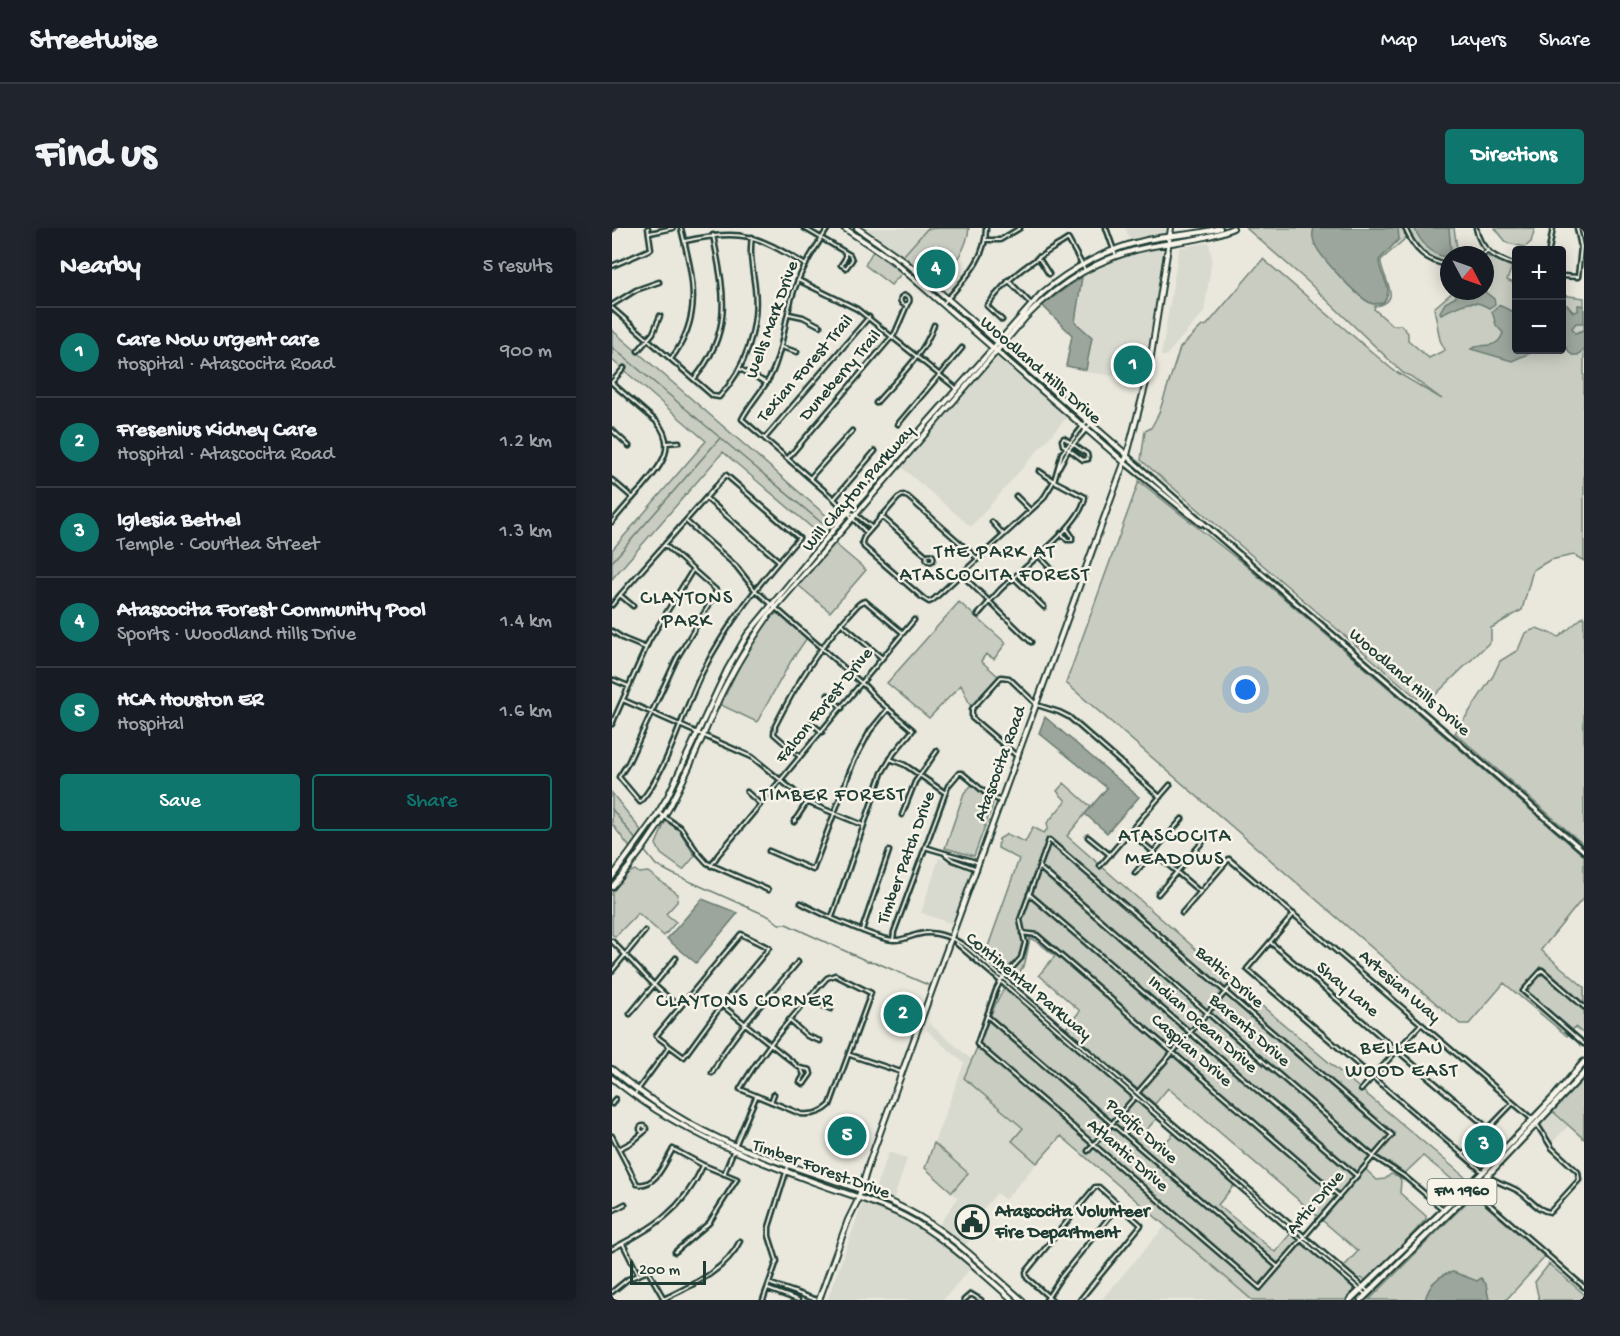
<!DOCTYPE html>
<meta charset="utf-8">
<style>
body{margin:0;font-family:"Gochi Hand",sans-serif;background:#20242c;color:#f1f3f6}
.controls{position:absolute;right:18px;top:18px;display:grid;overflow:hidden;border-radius:6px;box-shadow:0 3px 15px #0003}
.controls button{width:54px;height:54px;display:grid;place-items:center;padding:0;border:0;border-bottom:2px solid #363941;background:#171b24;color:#f1f3f6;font:30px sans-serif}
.compass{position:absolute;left:828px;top:18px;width:54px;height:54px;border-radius:50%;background:#171b24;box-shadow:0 3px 15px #0003;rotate:131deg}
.scale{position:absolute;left:18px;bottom:15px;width:76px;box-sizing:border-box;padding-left:6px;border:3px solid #1f3d34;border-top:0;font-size:16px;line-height:21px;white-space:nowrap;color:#1f3d34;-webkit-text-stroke:4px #f7f3e8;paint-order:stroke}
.you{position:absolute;left:634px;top:462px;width:21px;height:21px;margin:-15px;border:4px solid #fff;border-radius:50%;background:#1a73e8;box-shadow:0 0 0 9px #1a73e833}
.badge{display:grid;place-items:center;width:39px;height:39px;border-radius:50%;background:#0f766e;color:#fff;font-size:20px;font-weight:700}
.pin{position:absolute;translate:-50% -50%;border:3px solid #fff;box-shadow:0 2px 6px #0006}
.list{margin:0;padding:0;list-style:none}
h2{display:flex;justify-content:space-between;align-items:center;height:78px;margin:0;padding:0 24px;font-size:26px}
h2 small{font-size:20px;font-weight:400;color:#9ea1a6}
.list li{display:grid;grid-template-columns:39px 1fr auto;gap:18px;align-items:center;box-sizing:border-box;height:90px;padding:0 24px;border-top:2px solid #363941}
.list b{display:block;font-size:22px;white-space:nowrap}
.list p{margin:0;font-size:20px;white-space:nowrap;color:#9ea1a6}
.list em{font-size:20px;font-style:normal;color:#9ea1a6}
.actions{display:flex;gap:12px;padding:18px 24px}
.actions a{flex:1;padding:14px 0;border:2px solid #0f766e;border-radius:6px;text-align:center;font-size:21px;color:#0f766e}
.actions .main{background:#0f766e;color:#fff}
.map{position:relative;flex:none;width:972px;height:1072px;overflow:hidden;border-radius:6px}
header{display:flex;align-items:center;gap:36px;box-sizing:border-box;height:84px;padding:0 30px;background:#171b24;border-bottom:2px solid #363941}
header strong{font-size:28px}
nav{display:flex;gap:33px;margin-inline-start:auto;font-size:21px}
.intro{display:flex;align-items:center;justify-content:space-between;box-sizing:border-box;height:144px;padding:0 36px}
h1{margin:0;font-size:42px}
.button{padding:15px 27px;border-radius:6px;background:#0f766e;color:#fff;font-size:21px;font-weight:700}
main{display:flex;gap:36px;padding:0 36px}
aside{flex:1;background:#171b24;border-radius:6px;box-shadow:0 3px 15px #0003}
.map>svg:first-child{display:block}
</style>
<header>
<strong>Streetwise</strong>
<nav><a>Map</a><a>Layers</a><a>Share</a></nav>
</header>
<div class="intro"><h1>Find us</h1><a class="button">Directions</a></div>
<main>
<aside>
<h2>Nearby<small>5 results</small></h2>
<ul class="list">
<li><span class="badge">1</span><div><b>Care Now urgent care</b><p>Hospital · Atascocita Road</p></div><em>900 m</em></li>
<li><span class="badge">2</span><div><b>Fresenius Kidney Care</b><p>Hospital · Atascocita Road</p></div><em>1.2 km</em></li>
<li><span class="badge">3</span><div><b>Iglesia Bethel</b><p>Temple · Courtlea Street</p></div><em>1.3 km</em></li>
<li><span class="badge">4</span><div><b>Atascocita Forest Community Pool</b><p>Sports · Woodland Hills Drive</p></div><em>1.4 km</em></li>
<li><span class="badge">5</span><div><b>HCA Houston ER</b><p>Hospital</p></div><em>1.6 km</em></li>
</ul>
<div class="actions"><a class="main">Save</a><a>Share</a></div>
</aside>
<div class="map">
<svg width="972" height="1072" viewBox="0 0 972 1072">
<rect width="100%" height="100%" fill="#eae8dd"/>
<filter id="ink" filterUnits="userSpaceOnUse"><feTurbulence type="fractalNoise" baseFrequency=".0167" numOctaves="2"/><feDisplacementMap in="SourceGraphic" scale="12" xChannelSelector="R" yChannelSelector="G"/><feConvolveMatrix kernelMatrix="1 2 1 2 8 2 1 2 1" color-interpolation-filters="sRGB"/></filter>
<g filter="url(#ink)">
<!-- built -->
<path fill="#d9dacf" d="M251 0H326V1H315L291 28Z
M513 0H556L555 7 519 14Z
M597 14 600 31 592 84 554 128H549L567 20Z
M548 19 552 25 530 152 474 144 480 109 463 94 470 49 511 29Z
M386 127 456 188 359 299 289 239Z
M327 630 362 643 341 696 309 685Z
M317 795 360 832 353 850 411 900 401 913 425 935 393 972 385 965 367 986 374 993 352 1019 326 998 346 970 340 964 356 945 322 915 352 835 314 802Z
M937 881 956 898 939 916 925 894Z
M277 924 295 931 281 973 261 965Z
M251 974 278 984 311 1001 359 1040 331 1072H215Z
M553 998 640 1072H489Z"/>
<!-- green -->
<path fill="#c8ccc1" stroke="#74847a" stroke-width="1.5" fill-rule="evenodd" d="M326 0H357C355 24 339 39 324 57L291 28 315 1Z
M634 0H791L795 9 769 32C768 48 794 74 763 78L762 81 780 97H789L796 105V112L817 130 833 122 828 112 822 80 842 63H873V30L875 28 900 39 895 52 904 56V122H950V67L972 70V333L962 327 938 332 921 342 910 382 879 400V413L823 467 805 470 529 232 533 203 539 200 547 185 568 120 590 98 595 97 651 31 781 142 830 171 798 148 791 145 695 53Z
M795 0H842L846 27H837V35C815 32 803 20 795 0Z
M883 0H923L919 14 913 19 895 15Z
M261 23 290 45 279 57 253 37Z
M0 102 224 296 212 310 111 224 0 351V322L94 213 0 132Z
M527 253 633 337 972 628V669L929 722 972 759V806L963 799 955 808 892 755 857 796H848L454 455Z
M222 315 254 342 218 384 186 357Z
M347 374 394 415 382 431 374 426 369 433 386 448 359 479 349 457 317 490 275 455Z
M165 385 195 410 179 433 145 494 109 477C119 455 145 397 165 385Z
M972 388V617L843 505 881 448 888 433 906 422 913 405 925 400 947 409Z
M452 555 479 579 455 608 618 751 853 949 847 957 811 928 792 946 783 938 761 925 750 938 765 952 773 951 779 946 787 948 789 953 788 965 814 988V991L757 1054 749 1050 739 1056 743 1065 739 1072H640L449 908 425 935 400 913 411 900 352 850 384 775 399 748 373 727 407 631 386 620 387 611 395 606 413 614 421 599 432 605 436 600 435 595 454 573 445 563ZM418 710 427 715 443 728 427 747 468 783 454 800 543 876 556 860 746 1023 726 1045 679 1005 663 1024 606 977 622 957 562 905 547 922 530 907 545 890 397 763 413 735Z
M360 557 381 576 362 628 333 620 352 565Z
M0 565 31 605 19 621 0 596Z
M54 592 68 603 83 628 71 642 49 626 44 616Z
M23 642 27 645 36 644 66 666 65 674 54 686 64 694 52 708 26 685 4 708 0 707V664L16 645Z
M972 847V911L939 882Z
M322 915 356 945 340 964 313 940Z
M862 967 933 1029 894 1072H877C866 1052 858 1047 834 1045L821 1055 813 1072H757Z
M937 1036 972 1066V1072H927L923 1054Z"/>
<!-- water -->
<path fill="#9ca69c" stroke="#6a7c72" stroke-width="1.5" d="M702 0H786L787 11 767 32C767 50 784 59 771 75 769 75 763 76 761 76 747 72 706 27 702 14 700 8 700 5 702 0Z
M802 0H837L839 24 833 29C817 25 809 14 802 0Z
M470 49 463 94 480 109 474 142 454 138 460 107 430 77Z
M844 63H872L882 71 883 76 877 80C858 68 846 79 829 86L828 84 833 75 844 69Z
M950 76 955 77 961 84 966 83V77L972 78V95H964L960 100 963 105 972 102V121L966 127H960L950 115Z
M887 77 899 83 904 81V122H925L900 133 859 121C870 114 885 123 891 105L884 97 880 83Z
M433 489 527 569 495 605 473 586 495 560 427 505Z
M90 671 126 685 84 735 55 711Z
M841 1044 865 1053 869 1050 874 1056 877 1072H813C817 1057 826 1047 841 1044Z"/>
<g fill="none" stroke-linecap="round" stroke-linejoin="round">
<!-- stream -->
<path stroke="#6a7c72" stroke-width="1.5" d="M0 119 211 296
M0 334 108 210
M0 581 24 612
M27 616 44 637 61 646 158 689 167 696H174L255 733 263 734 316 757"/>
<!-- minor casing -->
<g stroke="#1f3d34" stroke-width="7">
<path id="minor" d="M192 0 238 27 240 32 234 40 229 37 233 31V24
M216 0C202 22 187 44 180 69 172 95 171 121 160 145 152 162 138 175 130 191L222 271 255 305
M494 0 504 28
M793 0C802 21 814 34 837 37
M864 0C868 23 885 31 904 37
M0 1 2 0
M38 5 61 0
M373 12H388L408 0
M73 13C132 1 142 6 194 37
M937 22 941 0
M870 27 875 23
M426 29 437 46
M0 38 39 21 36 0
M950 48 966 49 969 19 965 0
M186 52 245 81 344 160
M396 52 419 76
M288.5 72a4.5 4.5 0 1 1 9 0a4.5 4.5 0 1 1-9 0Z
M331 76C351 52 374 33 374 0
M0 77 24 62 47 54
M0 80 101 168 107 169C134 141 147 98 143 60 141 42 137 27 140 9
M177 86 191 89 208 98
M390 92 375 78C400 44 421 33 456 11L473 42
M169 119 185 124
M26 123 41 105 48 88
M59 131C92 88 81 49 69 0
M128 141 155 155
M82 151C122 103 112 64 101 7
M0 154 12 140
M0 155 45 194C66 220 48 238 31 259 20 270 10 282 0 294
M264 175C284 152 312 127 322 97
M286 196 350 120
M0 202 17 218
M153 210 257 89
M452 210 475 226 476 231 471 232 451 217 450 212Z
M55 215 67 214
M176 230 283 105 295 77
M447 239 457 221 479 196
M198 250 240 203
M0 252 21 270
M404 268 418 282
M94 270 167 333
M222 271 263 223
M237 285 243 286 259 299
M269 288 315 328
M75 294 124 338 143 362 254 459 267 473 301 502 282 525 270 545 220 689
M380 294 392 307
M449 305 455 312H460V308L455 301
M314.5 330a3.5 3.5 0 1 1 7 0a3.5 3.5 0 1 1-7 0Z
M426 327 444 346
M366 331 296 269 291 267 286 270 252 309 250 314 252 319 312 371 317 374 321 372 431 271 442 253 450 225 475 193
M350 347 419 414
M402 350 432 379
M8 367 21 378
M0 377 8 367 114 247 187 310C150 352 115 395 90 445 70 485 57 540 28 574L7 549 16 535 65 430 100 372 104 362 53 317
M366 387C373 378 381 370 388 362 409 341 470 297 473 269L471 268 442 253 427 243
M229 395 270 430
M0 403 12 411 34 420
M2 452 16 458
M216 467 230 480
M11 472 140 529 197 575 251 597
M199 495 210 504
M0 496 37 413 80 343
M188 529 162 506 163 498C183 458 206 421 236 388 242 382 246 374 253 373L291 405
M406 529 360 490V481L389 449 397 450 425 477 447 484 457 489 548 569
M278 531 293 537 332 564
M135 564 148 576
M47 585 69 600 86 625 95 635 156 662
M290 587 303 554 325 523
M182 594 195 574
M518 604 588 664
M476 609 498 627
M437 612 780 907 648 1060 365 816 384 762 389 752 409 730 413 715 408 692Z
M313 619C331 625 349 629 367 635
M157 623 201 642 241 535 258 503 276 481
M333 626 341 632 365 641
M99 638 106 627 302 392
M488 638 558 557
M427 639 762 929 792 948 832 982
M523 645 570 591
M417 666 745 948
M546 666 593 611
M189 675C205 684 264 711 281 712 290 713 298 708 308 706 323 702 344 711 356 720L757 1064
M570 685 617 631 920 891
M682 686 635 741 871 944
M250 702 277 623
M410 705 425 707 727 968
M129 706 157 720 110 777 72 829 44 808Z
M281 712 282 704 336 558 347 545H350L377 568 389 573
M0 713 42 757 67 779
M658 714 877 901
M344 715 754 1067
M0 743 33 703
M223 747 259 765 218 877C210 885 199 887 189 886L128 861C152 820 183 785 215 750Z
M200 768 211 778 219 781
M111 778 188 840 198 842 199 846 192 856 188 854 192 847 190 842
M972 779 930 742 911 763 972 816
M18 786 64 730
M375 788 666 1039
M177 792 195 808 208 813
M238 827 289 844
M100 845C121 804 157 769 186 734
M749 862 809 796
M526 864 617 760
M22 867 57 819
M159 874 162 866
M0 876 3 871
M28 901a3 3 0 1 1 6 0a3 3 0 1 1-6 0Z
M0 908 25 956C44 960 53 934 61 921L91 937 125 951 97 995 63 1024
M123 918 144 869
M7 921 20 914 32 904
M476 923 523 869
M851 927 901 875
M112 946 121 924
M876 948C885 955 896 957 906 963 917 969 925 983 938 984L967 952 966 944 940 920 924 895
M861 962 972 1059
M0 983 13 976
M11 1016 26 1046
M0 1021C41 1000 71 982 91 938
M159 1056 205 1072
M156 1061 186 1072
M0 1064 16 1051 36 1043 52 1071
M50 1072C78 1058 114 1043 128 1013
M151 1072 165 1033 157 1008V999L176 938
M352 1072 359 1066 369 1072
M434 1072 449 1049 507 977
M440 1072 415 1050 414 1044 483 959H487L529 997 468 1072"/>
</g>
<!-- tertiary casing -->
<g stroke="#1f3d34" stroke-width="8">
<path id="tertiary" d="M515 228 605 307 972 623
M512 234 589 296"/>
</g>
<!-- secondary casing -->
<g stroke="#1f3d34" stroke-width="8">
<path id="secondary" d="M232 0 280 32 512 234
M245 0 291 32 515 227
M0 649 43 590 56 568 115 442 135 407 232 289 429 66C459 40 497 20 535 12 560 7 584 7 608 0
M0 659C22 634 41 608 57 580 76 545 91 507 107 471 121 441 138 414 157 387L414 89C447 55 489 28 536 19 565 13 594 12 621 0
M0 841C37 873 79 899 124 918 180 941 241 955 295 982 338 1004 374 1041 410 1072
M0 850C60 900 129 927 202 954 232 965 264 974 292 988 333 1009 366 1042 401 1072
M207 1072 236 992 245 974 257 935 515 227 536 147 559 0"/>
</g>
<!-- primary casing -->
<g stroke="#1f3d34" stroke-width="9">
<path id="primary" d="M738 1072 871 944 944 867 972 834
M749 1072 875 948 972 845"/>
</g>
<!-- minor -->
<use href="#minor" stroke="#f7f3e8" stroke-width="2"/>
<!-- tertiary -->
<use href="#tertiary" stroke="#f7f3e8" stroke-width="3"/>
<!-- secondary -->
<use href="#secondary" stroke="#f7f3e8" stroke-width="4"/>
<!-- primary -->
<use href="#primary" stroke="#f7f3e8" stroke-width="4.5"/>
</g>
</g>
<!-- icons -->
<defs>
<g id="civic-ring" transform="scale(1.725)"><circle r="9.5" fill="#f7f3e8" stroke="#1f3d34" stroke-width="1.5"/><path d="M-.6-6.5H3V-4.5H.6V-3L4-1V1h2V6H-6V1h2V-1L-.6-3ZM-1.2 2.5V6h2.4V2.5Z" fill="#1f3d34"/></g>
</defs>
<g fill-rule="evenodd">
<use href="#civic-ring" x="360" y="994"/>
</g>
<g text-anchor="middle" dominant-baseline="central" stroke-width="5" stroke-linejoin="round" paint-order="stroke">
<!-- shield labels -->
<rect fill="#f7f3e8" stroke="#60746a" stroke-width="1.5" x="815.5" y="951" width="69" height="26" rx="4.5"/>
<g font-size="16" font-weight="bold" fill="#1f3d34">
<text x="850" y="964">FM 1960</text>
</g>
<!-- street labels -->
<g font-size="18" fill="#1f3d34" stroke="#f7f3e8">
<text transform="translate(161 92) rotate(-70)">Wells Mark Drive</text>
<text transform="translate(194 141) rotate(-49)">Texian Forest Trail</text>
<text transform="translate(428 143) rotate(41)">Woodland Hills Drive</text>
<text transform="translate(229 148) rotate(-49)">Duneberry Trail</text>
<text transform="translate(247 261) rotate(-49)">Will Clayton Parkway</text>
<text transform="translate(797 455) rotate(41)">Woodland Hills Drive</text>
<text transform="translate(213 478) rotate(-51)">Falcon Forest Drive</text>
<text transform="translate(389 536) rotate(-70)">Atascocita Road</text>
<text transform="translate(295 630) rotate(-70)">Timber Patch Drive</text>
<text transform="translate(617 750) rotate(41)">Baltic Drive</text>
<text transform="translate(416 759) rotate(40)">Continental Parkway</text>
<text transform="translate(787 759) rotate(41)">Artesian Way</text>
<text transform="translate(735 762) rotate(40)">Shay Lane</text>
<text transform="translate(590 797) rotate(41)">Indian Ocean Drive</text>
<text transform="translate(637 803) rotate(41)">Barents Drive</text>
<text transform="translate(579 823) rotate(41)">Caspian Drive</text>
<text transform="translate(529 904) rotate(41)">Pacific Drive</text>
<text transform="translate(515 928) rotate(41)">Atlantic Drive</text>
<text transform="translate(209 942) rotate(20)">Timber Forest Drive</text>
<text transform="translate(704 975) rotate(-49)">Artic Drive</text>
</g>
<!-- poi labels -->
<g font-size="18" font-weight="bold" fill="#1f3d34" stroke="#f7f3e8" text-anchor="start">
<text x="383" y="984">Atascocita Volunteer<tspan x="383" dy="21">Fire Department</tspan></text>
</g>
<!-- neighbourhood labels -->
<g font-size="20" letter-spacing="1.5" fill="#1f3d34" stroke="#f7f3e8">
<text x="383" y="325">THE PARK AT<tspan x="383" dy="23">ATASCOCITA FOREST</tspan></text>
<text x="75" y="371">CLAYTONS<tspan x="75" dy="23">PARK</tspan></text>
<text x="221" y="568">TIMBER FOREST</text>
<text x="563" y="609">ATASCOCITA<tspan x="563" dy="23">MEADOWS</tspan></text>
<text x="133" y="774">CLAYTONS CORNER</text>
<text x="790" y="821">BELLEAU<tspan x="790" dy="23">WOOD EAST</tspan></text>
</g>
</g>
</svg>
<div class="controls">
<button>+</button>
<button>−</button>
</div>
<svg class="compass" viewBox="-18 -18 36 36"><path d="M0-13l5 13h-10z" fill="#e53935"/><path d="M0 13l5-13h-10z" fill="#9ea1a6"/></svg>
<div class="scale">200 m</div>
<div class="you"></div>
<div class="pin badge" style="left:521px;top:137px">1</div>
<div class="pin badge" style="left:291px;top:786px">2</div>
<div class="pin badge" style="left:872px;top:917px">3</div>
<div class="pin badge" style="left:324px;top:41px">4</div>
<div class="pin badge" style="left:235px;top:908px">5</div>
</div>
</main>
